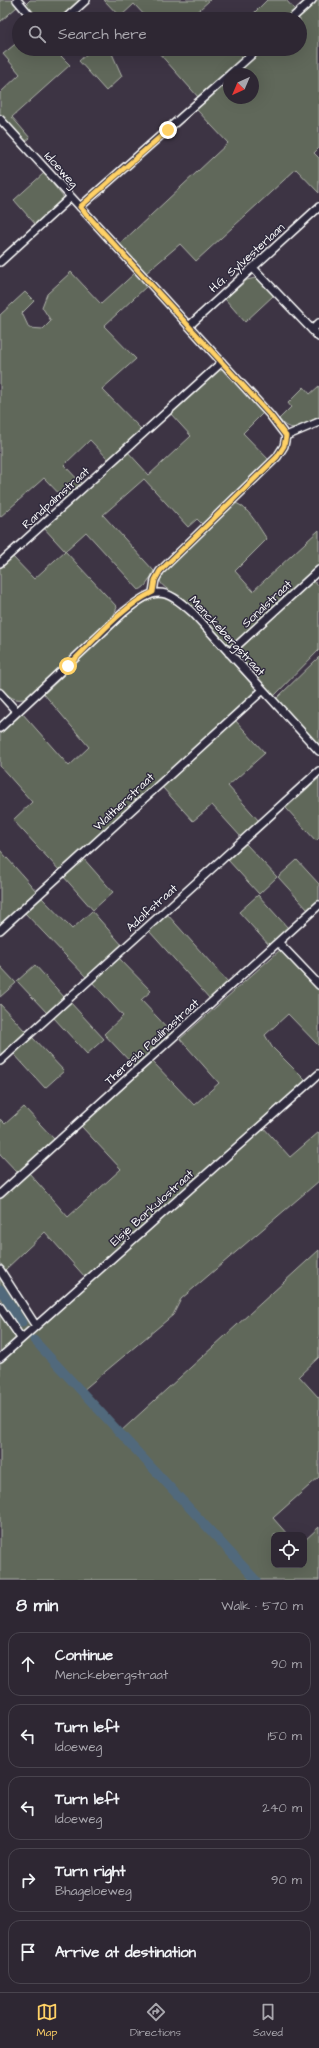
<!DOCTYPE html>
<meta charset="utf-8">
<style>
body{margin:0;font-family:"Architects Daughter",sans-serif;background:#3a333f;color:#f1f3f6}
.controls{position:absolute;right:12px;bottom:12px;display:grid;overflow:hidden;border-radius:8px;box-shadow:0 4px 16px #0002}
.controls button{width:36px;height:36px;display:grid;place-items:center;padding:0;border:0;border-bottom:1px solid #49444e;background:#2e2733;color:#f1f3f6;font:20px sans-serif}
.compass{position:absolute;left:223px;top:68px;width:36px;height:36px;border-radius:50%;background:#2e2733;box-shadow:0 4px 16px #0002;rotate:224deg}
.stop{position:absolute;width:12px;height:12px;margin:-9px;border:3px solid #ffd166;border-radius:50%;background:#fff}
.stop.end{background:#ffd166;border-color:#fff;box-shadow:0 1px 4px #0008}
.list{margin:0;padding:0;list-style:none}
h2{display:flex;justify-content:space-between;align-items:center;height:52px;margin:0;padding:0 16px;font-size:17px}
h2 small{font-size:13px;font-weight:400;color:#a7a5ac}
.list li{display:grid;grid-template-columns:26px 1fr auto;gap:12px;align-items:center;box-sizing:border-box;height:64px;margin:0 8px 8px;padding:0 8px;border:1px solid #49444e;border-radius:12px}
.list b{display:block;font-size:15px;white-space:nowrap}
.list p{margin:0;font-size:13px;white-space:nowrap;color:#a7a5ac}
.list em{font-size:13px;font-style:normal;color:#a7a5ac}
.icon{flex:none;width:22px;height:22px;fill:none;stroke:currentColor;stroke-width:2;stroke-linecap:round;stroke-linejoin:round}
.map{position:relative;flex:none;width:319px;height:1580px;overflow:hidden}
.search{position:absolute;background:#2e2733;box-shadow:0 4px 16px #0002;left:12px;right:12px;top:12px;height:44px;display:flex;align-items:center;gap:10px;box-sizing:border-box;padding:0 14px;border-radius:22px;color:#a7a5ac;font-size:15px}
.sheet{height:412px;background:#2e2733}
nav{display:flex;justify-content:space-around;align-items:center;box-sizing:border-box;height:56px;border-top:1px solid #49444e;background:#2e2733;font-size:11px;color:#a7a5ac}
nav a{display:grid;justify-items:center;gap:2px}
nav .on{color:#ffd166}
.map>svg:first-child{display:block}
</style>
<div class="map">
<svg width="319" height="1580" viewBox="0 0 319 1580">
<rect width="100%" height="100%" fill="#3d3444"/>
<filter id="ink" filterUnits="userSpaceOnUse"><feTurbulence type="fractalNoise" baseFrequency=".025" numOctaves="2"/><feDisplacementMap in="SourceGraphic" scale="8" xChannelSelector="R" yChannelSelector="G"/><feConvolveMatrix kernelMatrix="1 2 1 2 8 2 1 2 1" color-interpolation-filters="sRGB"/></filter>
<g filter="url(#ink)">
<!-- green -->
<path fill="#61685a" stroke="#b0b4ac" d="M0 0H13L18 6 0 22Z
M30 0H81L60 19H37L25 5Z
M104 0H210L189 19H148L134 4 120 17Z
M267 0H286L295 10 285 19H260L254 13Z
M317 0H319V148L314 153 319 158V193L296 169 196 261 180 244 146 273 120 244 228 143 196 109 229 79V98H253V74H235L263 49H300V19H296Z
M19 41V49H54L70 65 12 117 30 138 25 142 0 115V93L20 74 3 54Z
M92 49H110L122 76 106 91 79 61Z
M162 49H240L246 56 199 98 158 52Z
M44 173 64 198 63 201 36 225 14 200Z
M71 272 101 304 136 272 148 285 104 326 136 359 102 389 143 431 110 461 90 440 64 465 83 485 66 501 44 478 0 517V315L25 292 34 301 22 313 29 328 43 329 51 321 42 307 47 294Z
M255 278 259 279 274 295 245 322 225 299 247 280Z
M219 368 224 369 263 413 243 433 270 461 203 525 197 519 188 527 144 479 103 515 154 571C150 578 147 587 139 590L86 532 65 551 117 607 113 618 28 698C14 702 9 697 0 687V567L12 556 34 579 65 551 43 527 127 451 149 475 191 436 170 413Z
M319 386V417C303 424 291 436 279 419L291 407 288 403 304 387 310 394Z
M235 503C248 506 259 528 267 539L235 571 253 591 319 530V567L231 648C216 632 201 613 184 599 177 592 164 591 160 581L163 572Z
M313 580 319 587V650L274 696 239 657 238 651Z
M154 598H163L182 607 254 687 255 692 60 871 13 820 32 802 0 766V734L22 713 69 766 89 747 44 694 138 605Z
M319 657V746L276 699Z
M235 720 265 753 228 786 259 821 241 837 212 805 193 821 162 787Z
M319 778V838L316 841 286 808Z
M246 844 277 877 259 894 228 860Z
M0 850 37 892 0 924Z
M83 858 113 892 93 910 63 876Z
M297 860 319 884V900L308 910 278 877Z
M258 895 288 928 269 945 239 912Z
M41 897 72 929 92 911 122 945 87 978 24 912Z
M167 914 228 982 210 999 149 931Z
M281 949 319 989V1046L288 1014 265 1035 272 1047 307 1082 85 1277 45 1232 5 1270 0 1262V1199L29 1173 68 1217 121 1169 81 1126 153 1062 194 1105 219 1083 180 1039Z
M118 957 151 991 141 1000 173 1034 135 1067 104 1034 123 1016 92 982Z
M35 965 65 998 48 1014 17 981Z
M0 966 16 983 0 997Z
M70 1002 104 1039 87 1054 53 1017Z
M0 1004 26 1032 0 1056Z
M32 1037 64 1071 45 1088 14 1054Z
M24 1107 55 1140 18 1173 0 1154V1119L5 1124Z
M263 1127 290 1157 319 1132V1181L181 1299 173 1315 82 1391 120 1432 319 1250V1357L299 1376 319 1398V1477L273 1518 288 1535H274V1565H304V1541L319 1527V1580H0V1361Z
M0 1275 33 1326 23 1333 0 1299Z
M0 1313 17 1338 0 1354Z"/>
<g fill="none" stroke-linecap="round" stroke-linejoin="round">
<!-- canal -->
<path stroke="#51697b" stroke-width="9" d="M0 1289 22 1323
M34 1340 256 1580"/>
<!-- street casing -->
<g stroke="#fff" stroke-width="10">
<path id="street" d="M17 0 33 19
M65 19 86 0
M291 19 312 0
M230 74 258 49
M0 119 270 415 286 436 284 446 277 457 160 571 155 580 153 592
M80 207 229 75
M0 262 71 197
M253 268 319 337
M190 325 319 207
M312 330 319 323
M286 436 319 422
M0 563 222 362
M229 653 319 570
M0 693 17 712
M0 728 124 612C155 587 163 586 193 613L319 751
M0 930 263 690
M279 943 319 985
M0 1061 319 771
M0 1194 319 905
M0 1270 36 1326
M0 1307 21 1338
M0 1358 319 1074"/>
</g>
<!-- street -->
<use href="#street" stroke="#2f2a3d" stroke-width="7"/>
</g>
</g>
<g fill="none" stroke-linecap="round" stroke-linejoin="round" filter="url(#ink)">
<!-- route -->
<path stroke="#ffd166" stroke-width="5" d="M68 666C94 641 120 608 153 592L155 580 160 571 277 457 284 446 286 436 270 415 80 207 168 130"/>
</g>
<g text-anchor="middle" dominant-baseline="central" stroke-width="3" stroke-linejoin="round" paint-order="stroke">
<!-- street labels -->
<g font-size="12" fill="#fff" stroke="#2f2a3d">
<text transform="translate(61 170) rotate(48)">Idoeweg</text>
<text transform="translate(247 258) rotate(-42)">H.G. Sylvesterlaan</text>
<text transform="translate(56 498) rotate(-42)">Randpalmstraat</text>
<text transform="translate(267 604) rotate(-43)">Sonalstraat</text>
<text transform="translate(227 636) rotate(47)">Menckebergstraat</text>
<text transform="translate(124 802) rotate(-43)">Waltherstraat</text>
<text transform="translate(152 908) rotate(-42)">Adolfstraat</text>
<text transform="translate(152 1042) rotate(-42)">Theresia Paulinastraat</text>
<text transform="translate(152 1208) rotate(-42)">Elsje Borkulostraat</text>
</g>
</g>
</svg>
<div class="controls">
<button><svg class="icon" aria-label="locate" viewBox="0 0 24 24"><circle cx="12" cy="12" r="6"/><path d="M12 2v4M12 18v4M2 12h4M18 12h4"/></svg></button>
</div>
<svg class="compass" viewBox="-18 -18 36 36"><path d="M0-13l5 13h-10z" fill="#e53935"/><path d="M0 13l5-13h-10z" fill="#a7a5ac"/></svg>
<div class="stop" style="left:68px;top:666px"></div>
<div class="stop end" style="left:168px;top:130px"></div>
<div class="search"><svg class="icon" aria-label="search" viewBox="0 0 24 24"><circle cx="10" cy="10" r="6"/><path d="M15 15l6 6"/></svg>Search here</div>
</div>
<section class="sheet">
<h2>8 min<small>Walk · 570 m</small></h2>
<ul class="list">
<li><svg class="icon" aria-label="ahead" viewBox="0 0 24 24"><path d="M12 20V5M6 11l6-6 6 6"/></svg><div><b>Continue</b><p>Menckebergstraat</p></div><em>90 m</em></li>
<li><svg class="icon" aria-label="left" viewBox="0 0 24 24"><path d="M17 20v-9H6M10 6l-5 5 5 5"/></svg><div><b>Turn left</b><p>Idoeweg</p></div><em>150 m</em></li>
<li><svg class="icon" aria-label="left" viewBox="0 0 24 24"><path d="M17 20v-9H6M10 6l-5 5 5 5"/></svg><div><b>Turn left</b><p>Idoeweg</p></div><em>240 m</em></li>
<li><svg class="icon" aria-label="right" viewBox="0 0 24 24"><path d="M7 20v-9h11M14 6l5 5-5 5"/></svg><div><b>Turn right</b><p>Bhageloeweg</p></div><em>90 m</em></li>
<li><svg class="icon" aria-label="arrive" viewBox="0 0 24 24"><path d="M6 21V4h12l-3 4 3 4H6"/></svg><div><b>Arrive at destination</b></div></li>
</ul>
</section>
<nav>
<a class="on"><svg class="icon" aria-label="map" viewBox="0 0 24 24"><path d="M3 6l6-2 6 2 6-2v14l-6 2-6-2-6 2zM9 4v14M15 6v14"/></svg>Map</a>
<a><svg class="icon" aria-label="directions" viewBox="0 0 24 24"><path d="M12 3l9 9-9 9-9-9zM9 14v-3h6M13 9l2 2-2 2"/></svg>Directions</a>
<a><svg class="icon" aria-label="saved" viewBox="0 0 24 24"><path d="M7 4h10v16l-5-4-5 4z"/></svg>Saved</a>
</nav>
